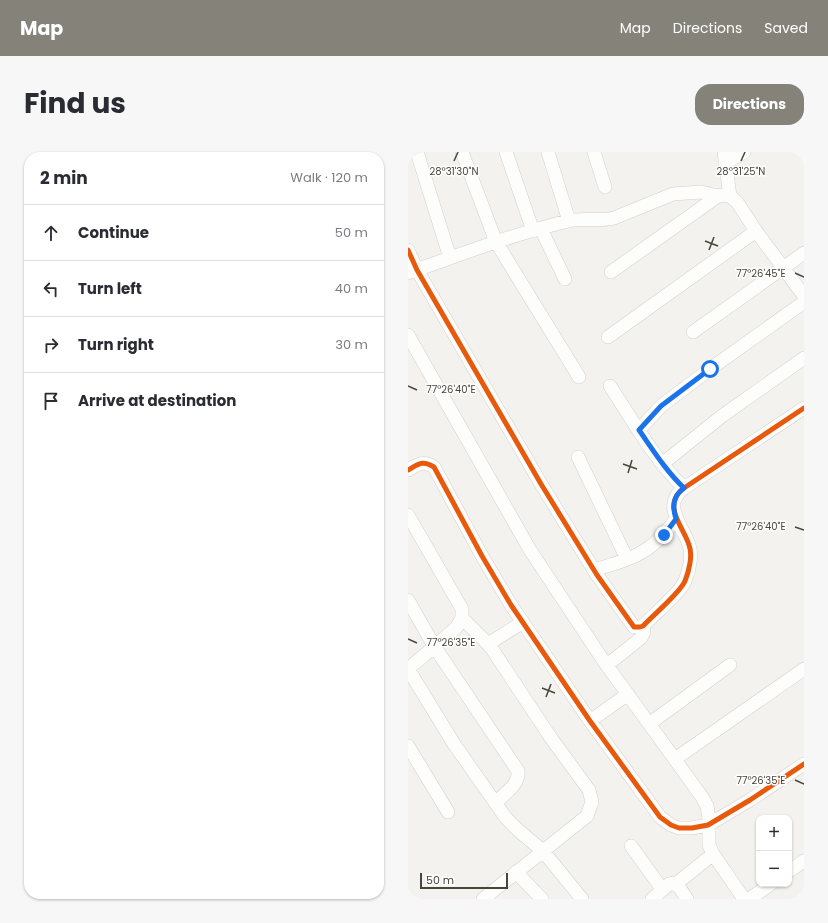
<!DOCTYPE html>
<meta charset="utf-8">
<style>
body{margin:0;font-family:Poppins,sans-serif;background:#f7f7f7;color:#2b2b33}
.controls{position:absolute;right:12px;bottom:12px;display:grid;overflow:hidden;border-radius:8px;box-shadow:0 1px 3px #0004}
.controls button{width:36px;height:36px;display:grid;place-items:center;padding:0;border:0;border-bottom:1px solid #e1e1e2;background:#fff;color:#2b2b33;font:20px sans-serif}
.scale{position:absolute;left:12px;bottom:10px;width:88px;box-sizing:border-box;padding-left:4px;border:2px solid #49453a;border-top:0;font-size:11px;line-height:14px;white-space:nowrap;color:#49453a;-webkit-text-stroke:3px #fff;paint-order:stroke}
.stop{position:absolute;width:12px;height:12px;margin:-9px;border:3px solid #1a73e8;border-radius:50%;background:#fff}
.stop.end{background:#1a73e8;border-color:#fff;box-shadow:0 1px 4px #0008}
.list{margin:0;padding:0;list-style:none}
h2{display:flex;justify-content:space-between;align-items:center;height:52px;margin:0;padding:0 16px;font-size:17px}
h2 small{font-size:13px;font-weight:400;color:#7c7c81}
.list li{display:grid;grid-template-columns:26px 1fr auto;gap:12px;align-items:center;box-sizing:border-box;height:56px;padding:0 16px;border-top:1px solid #e1e1e2}
.list b{display:block;font-size:15px;white-space:nowrap}
.list em{font-size:13px;font-style:normal;color:#7c7c81}
.icon{flex:none;width:22px;height:22px;fill:none;stroke:currentColor;stroke-width:2;stroke-linecap:round;stroke-linejoin:round}
.map{position:relative;flex:none;width:396px;height:747px;overflow:hidden;border-radius:16px}
header{display:flex;align-items:center;gap:24px;box-sizing:border-box;height:56px;padding:0 20px;background:#848279;color:#fff}
header strong{font-size:19px}
nav{display:flex;gap:22px;margin-inline-start:auto;font-size:14px}
.intro{display:flex;align-items:center;justify-content:space-between;box-sizing:border-box;height:96px;padding:0 24px}
h1{margin:0;font-size:28px}
.button{padding:10px 18px;border-radius:16px;background:#848279;color:#fff;font-size:14px;font-weight:700}
main{display:flex;gap:24px;padding:0 24px}
aside{flex:1;background:#fff;border-radius:16px;box-shadow:0 1px 3px #0004}
.map>svg:first-child{display:block}
</style>
<header>
<strong>Map</strong>
<nav><a>Map</a><a>Directions</a><a>Saved</a></nav>
</header>
<div class="intro"><h1>Find us</h1><a class="button">Directions</a></div>
<main>
<aside>
<h2>2 min<small>Walk · 120 m</small></h2>
<ul class="list">
<li><svg class="icon" aria-label="ahead" viewBox="0 0 24 24"><path d="M12 20V5M6 11l6-6 6 6"/></svg><div><b>Continue</b></div><em>50 m</em></li>
<li><svg class="icon" aria-label="left" viewBox="0 0 24 24"><path d="M17 20v-9H6M10 6l-5 5 5 5"/></svg><div><b>Turn left</b></div><em>40 m</em></li>
<li><svg class="icon" aria-label="right" viewBox="0 0 24 24"><path d="M7 20v-9h11M14 6l5 5-5 5"/></svg><div><b>Turn right</b></div><em>30 m</em></li>
<li><svg class="icon" aria-label="arrive" viewBox="0 0 24 24"><path d="M6 21V4h12l-3 4 3 4H6"/></svg><div><b>Arrive at destination</b></div></li>
</ul>
</aside>
<div class="map">
<svg width="396" height="747" viewBox="0 0 396 747">
<rect width="100%" height="100%" fill="#f3f2ee"/>
<g fill="none" stroke-linecap="round" stroke-linejoin="round">
<!-- street casing -->
<g stroke="#d1d0cc" stroke-width="14">
<path id="street" d="M9 0 42 106
M54 0 88 90 171 225
M98 0 125 79
M140 0 161 69
M186 0 197 35
M316 0 322 44
M317 11 336 0
M133 77 157 127
M0 98 9 118 133 332 189 423 226 475H232L235 474C245 463 272 441 277 429 281 419 285 403 281 393 275 374 253 353 276 336L396 256
M203 120 310 44 316 43 322 44 329 50 348 79 396 144
M0 121C53 102 106 82 160 69 175 65 191 70 206 66L265 42 293 40 310 44
M285 180 396 101
M0 183 122 398 195 508 294 645 299 654 301 667V693L305 702 336 747
M200 185 348 79
M202 234C225 269 246 307 276 336
M231 278 253 254 302 217 396 150
M170 305 219 407
M254 312 314 264 396 206
M0 318C11 312 14 308 26 315L74 404 103 453 182 569 252 665 263 673 271 676H284L300 673 342 648 396 612
M0 363 54 457V466L48 476 0 517
M186 418C205 412 227 407 243 394 253 387 261 376 268 367
M0 448 26 494 110 619C112 632 96 642 87 651
M54 466 76 488 84 497 143 586 181 638 184 650 179 664 75 747
M80 492 115 470
M199 513 233 486 236 480 235 474
M0 517 46 592 98 666 111 679 135 699 174 747
M182 569 220 542
M241 572 322 513
M0 594 40 660
M267 607 396 517
M223 694 254 737
M381 719 396 709
M108 720 134 747
M268 732 305 702
M244 747 261 732 265 731 271 735 279 747
M341 747 363 732"/>
</g>
<!-- street -->
<use href="#street" stroke="#fdfdfc" stroke-width="13"/>
<!-- cycleway casing -->
<g stroke="#fff" stroke-width="8">
<path id="cycleway" d="M0 98 9 118 133 332 189 423 226 475H232L235 474C245 463 272 441 277 429 281 419 285 403 281 393 275 374 253 353 276 336L396 256
M0 318C11 312 14 308 26 315L74 404 103 453 182 569 252 665 263 673 271 676H284L300 673 342 648 396 612"/>
</g>
<!-- cycleway -->
<use href="#cycleway" stroke="#e8590c" stroke-width="5"/>
</g>
<g fill="none" stroke-linecap="round" stroke-linejoin="round">
<!-- route -->
<path stroke="#1a73e8" stroke-width="5" d="M256 383 268 367C264 354 265 344 276 336 258 319 245 298 231 278L253 254 302 217"/>
</g>
<!-- ticks -->
<path fill="none" stroke="#49453a" stroke-width="1.5" d="M46 9 50 0M333 9 337 0M297 89 310 94M301 98 306 85M387 121 396 125M0 234 9 238M215 312 229 317M220 321 224 308M387 375 396 378M0 487 9 491M134 536 147 541M138 545 143 532M387 628 396 632"/>
<g font-size="10" text-anchor="middle" fill="#49453a" stroke="#fff" stroke-width="3" stroke-linejoin="round" paint-order="stroke">
<text x="46" y="23">28°31'30"N</text>
<text x="333" y="23">28°31'25"N</text>
<text x="353" y="125">77°26'45"E</text>
<text x="43" y="241">77°26'40"E</text>
<text x="353" y="378">77°26'40"E</text>
<text x="43" y="494">77°26'35"E</text>
<text x="353" y="632">77°26'35"E</text>
</g>
</svg>
<div class="controls">
<button>+</button>
<button>−</button>
</div>
<div class="scale">50 m</div>
<div class="stop" style="left:302px;top:217px"></div>
<div class="stop end" style="left:256px;top:383px"></div>
</div>
</main>
